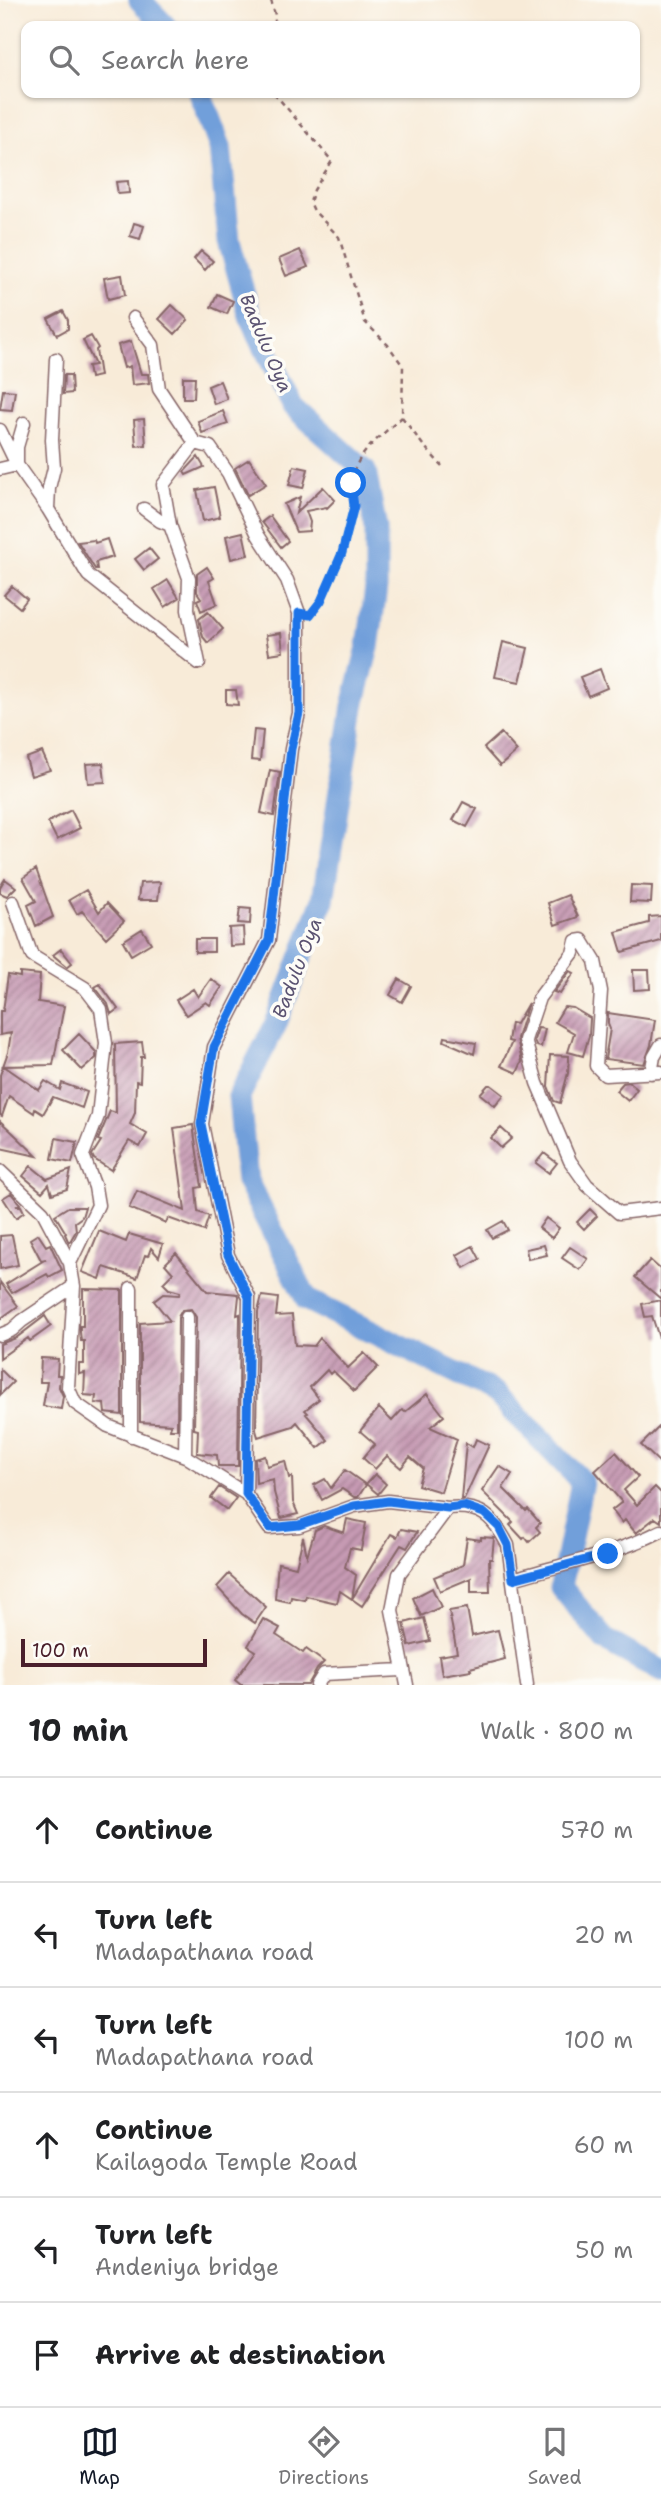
<!DOCTYPE html>
<meta charset="utf-8">
<style>
body{margin:0;font-family:"Shantell Sans",sans-serif;background:#f6f6f6;color:#202124}
.scale{position:absolute;left:21px;bottom:18px;width:186px;box-sizing:border-box;padding-left:7px;border:4px solid #4a1f2b;border-top:0;font-size:19px;line-height:24px;white-space:nowrap;color:#4a1f2b;-webkit-text-stroke:5px #fdfcf7;paint-order:stroke}
.stop{position:absolute;width:21px;height:21px;margin:-16px;border:5px solid #1a73e8;border-radius:50%;background:#fff}
.stop.end{background:#1a73e8;border-color:#fff;box-shadow:0 2px 7px #0008}
.list{margin:0;padding:0;list-style:none}
h2{display:flex;justify-content:space-between;align-items:center;height:91px;margin:0;padding:0 28px;font-size:30px}
h2 small{font-size:23px;font-weight:400;color:#757577}
.list li{display:grid;grid-template-columns:46px 1fr auto;gap:21px;align-items:center;box-sizing:border-box;height:105px;padding:0 28px;border-top:2px solid #e0e0e0}
.list b{display:block;font-size:26px;white-space:nowrap}
.list p{margin:0;font-size:23px;white-space:nowrap;color:#757577}
.list em{font-size:23px;font-style:normal;color:#757577}
.icon{flex:none;width:38px;height:38px;fill:none;stroke:currentColor;stroke-width:2;stroke-linecap:round;stroke-linejoin:round}
.map{position:relative;flex:none;width:661px;height:1685px;overflow:hidden}
.search{position:absolute;background:#fff;box-shadow:0 2px 5px #0004;left:21px;right:21px;top:21px;height:77px;display:flex;align-items:center;gap:18px;box-sizing:border-box;padding:0 24px;border-radius:14px;color:#757577;font-size:26px}
.sheet{height:721px;background:#fff}
nav{display:flex;justify-content:space-around;align-items:center;box-sizing:border-box;height:98px;border-top:2px solid #e0e0e0;background:#fff;font-size:19px;color:#757577}
nav a{display:grid;justify-items:center;gap:4px}
nav .on{color:#111827}
.map>svg:first-child{display:block}
</style>
<div class="map">
<svg width="661" height="1685" viewBox="0 0 661 1685">
<defs>
<pattern id="building-hatch" width="6" height="6" patternUnits="userSpaceOnUse" patternTransform="scale(1.75)"><rect width="6" height="6" fill="#c69ab3"/><path d="M-1 1l2-2M0 6l6-6M5 7l2-2" fill="none" stroke="#a37d92"/></pattern>
</defs>
<rect width="100%" height="100%" fill="#fdfcf7"/>
<filter id="ink" filterUnits="userSpaceOnUse"><feTurbulence type="fractalNoise" baseFrequency=".0143" numOctaves="2"/><feDisplacementMap in="SourceGraphic" scale="14" xChannelSelector="R" yChannelSelector="G"/><feConvolveMatrix kernelMatrix="1 2 1 2 8 2 1 2 1" color-interpolation-filters="sRGB"/></filter>
<filter id="wash" filterUnits="userSpaceOnUse"><feTurbulence type="fractalNoise" baseFrequency=".00686" numOctaves="4" result="noise"/><feDisplacementMap in="SourceGraphic" scale="28" xChannelSelector="R" yChannelSelector="G"/><feGaussianBlur stdDeviation="1.57" result="paint"/><feColorMatrix in="noise" values="0 0 0 0 0 0 0 0 0 0 0 0 0 0 0 0 0 1.4 0 .05"/><feComposite in="paint" operator="in"/></filter>
<g filter="url(#wash)">
<rect width="100%" height="100%" fill="#f8ebd8"/>
<g fill="none" stroke-linecap="round" stroke-linejoin="round">
<!-- river -->
<path stroke="#719fda" stroke-width="23" d="M140 0 165 26
M200 93 220 147 229 241 251 319 293 406 365 471 376 529V588L368 647 353 706 323 900 275 1026 239 1096 247 1181 307 1300 496 1393 582 1482 561 1587 605 1640 661 1671"/>
</g>
<g id="blocks">
<!-- building -->
<path fill="url(#building-hatch)" d="M128 181 129 193 118 194 116 182Z
M134 223 144 226 140 239 130 236Z
M300 250 308 267 286 276 279 259Z
M201 251 213 261 205 270 194 259Z
M122 275 125 295 108 299 104 278Z
M217 294 233 301 227 314 211 307Z
M172 305 188 320 175 334 159 319Z
M63 311 68 320V329L57 335 48 319Z
M91 336 98 348 96 350 100 376 90 378 88 366 95 365 83 340Z
M131 341 141 374H148L149 383 132 385 130 366 124 368 118 345Z
M64 375H71L72 393 63 394Z
M183 377H195L194 398H183Z
M220 381 227 399 214 404 208 386Z
M3 390 15 391 12 410 0 409Z
M223 411 228 424 202 433 198 421Z
M144 419 146 445 136 446 134 420Z
M198 457 204 467 186 475 184 472Z
M249 459 266 484 248 495 235 468Z
M294 466 308 469 303 488 289 485Z
M214 487 220 517 203 521 197 490Z
M323 487 335 500 327 508 326 507 306 511 310 522 309 531 296 532 284 504 300 497 296 513Z
M270 516 288 541 281 547 262 522Z
M243 532 248 555 231 559 226 536Z
M107 539 113 557 96 562 97 569H95L78 542 94 540 95 543Z
M149 548 158 559 144 570 135 559Z
M207 567 214 578 209 581 217 604 201 611 197 600 201 598 197 592V574Z
M168 580 179 598 165 607 154 589Z
M12 586 27 599 20 608 4 595Z
M208 612 223 629 208 643 203 637 199 619Z
M281 633 283 652 269 654 266 635Z
M503 642 528 648 520 682 495 677Z
M600 669 607 688 588 696 580 677Z
M226 690H236L238 705 226 704Z
M254 730 263 731 260 761 251 760Z
M501 733 517 751 500 766 484 748Z
M42 752 50 770 31 776 26 758Z
M103 763 105 782 88 783 86 764Z
M270 770 280 772 274 816 261 813Z
M463 802 477 809 467 827 453 820Z
M71 810 80 828 57 840 48 822Z
M36 869 53 917 36 926 28 905 36 901 23 878Z
M5 879 16 887 7 896 0 893V887Z
M160 882 158 900H138L140 883Z
M631 885 652 886 651 903 630 902Z
M86 890 99 912 107 903 124 921 106 938 82 911 77 914 69 900Z
M568 895 578 917 555 925 548 903Z
M240 908 251 909 250 924 238 923Z
M661 916V941L622 952 616 932 649 923V917Z
M243 927 244 945 230 946 229 928Z
M142 929 151 943 131 955 123 941Z
M195 939H214V952H195Z
M61 949 72 963 67 967 53 955Z
M633 970H649L650 989 634 990Z
M570 971 574 973 560 994 554 992Z
M20 973 40 975 38 1002 64 1006 53 1065 4 1066 39 1090 45 1081 60 1090 62 1083 87 1092 82 1108 53 1097 43 1114 35 1109 34 1113 9 1096 2 1116 0 1115V1075L8 1052 11 1033 0 1035V1011H3L8 975 20 977Z
M211 979 222 987 210 1005 206 1002 186 1015 176 1000 193 989 198 997Z
M399 979 411 986 402 1002 390 995Z
M100 984 118 1009 111 1014 108 1004 95 987Z
M528 1003 517 1038 522 1062 517 1073 501 1066 512 1042 508 1041 511 1023 516 1024Z
M564 1007 573 1008 590 1018 589 1036 583 1056 568 1052 574 1033 555 1022Z
M608 1013 655 1020 651 1045 644 1064 605 1059 610 1029 608 1024Z
M538 1028 545 1029 541 1047 536 1046 534 1040Z
M79 1034 96 1052V1058L82 1070 63 1050Z
M445 1037 476 1043 474 1054 444 1041Z
M142 1042 144 1057H141L140 1082 136 1081 135 1113 130 1124 147 1134 140 1147 129 1141 111 1170 94 1159 92 1155 101 1141 98 1140 110 1111 116 1113 115 1044Z
M550 1055 569 1056 568 1073 560 1103 554 1101 548 1086Z
M629 1082 637 1089 628 1101 616 1091 623 1083Z
M488 1085H491L504 1095 495 1106 480 1094Z
M0 1121 12 1132 37 1156 0 1148Z
M193 1125 202 1187 196 1188 198 1212 209 1216 204 1231 168 1218 166 1223 129 1208 137 1191 185 1211 174 1128Z
M501 1128 512 1138 501 1148 491 1138Z
M56 1138 77 1142 72 1163 52 1159Z
M544 1153 557 1163 549 1173 536 1163Z
M31 1166 47 1179 71 1170 67 1189 52 1194 49 1184 42 1192 23 1176Z
M11 1193 20 1204 16 1206H21L24 1212 16 1218 3 1198Z
M68 1207H85L82 1217 75 1222 76 1231 69 1243 65 1234 66 1233 55 1215Z
M590 1209 597 1216 584 1229 577 1222Z
M546 1218 559 1228 552 1238 539 1228Z
M503 1221 508 1230 492 1238 487 1230Z
M99 1231 126 1242 129 1234 163 1244 159 1257 151 1248 148 1256 145 1255 137 1278 104 1267 100 1279 82 1272Z
M38 1234 46 1246 50 1244 62 1270 49 1277 47 1274 12 1293 6 1284 46 1259 41 1260 30 1239Z
M12 1235 18 1265 0 1269V1236Z
M544 1245 547 1255 528 1259 526 1249Z
M473 1246 480 1259 464 1268 457 1255Z
M570 1247 588 1259 580 1270 562 1258Z
M176 1253 207 1291 238 1294 239 1296 237 1315 240 1314 238 1466H218L217 1455 197 1453 198 1430 194 1429 196 1317 191 1309 182 1310 178 1317 177 1429H170L171 1424 140 1422V1323L170 1321 154 1301 163 1294 179 1295 180 1292 169 1289 163 1283 173 1273 165 1264Z
M650 1260 661 1270V1299L635 1277Z
M0 1282 18 1306 0 1319Z
M83 1289 122 1290V1415L105 1413 104 1404 95 1403 96 1396 84 1395 85 1373 79 1374V1364H84V1341H81L80 1332V1326H83Z
M262 1296 278 1298 276 1316 292 1315 295 1345 314 1346 320 1338 348 1368 364 1353 378 1367 354 1391 333 1371 330 1374 327 1370 310 1387 319 1399 305 1410 308 1413 306 1414 328 1440 318 1448 297 1422 293 1426 258 1437 256 1430 258 1312Z
M661 1300V1337L659 1338 652 1316 645 1317 642 1304Z
M45 1316 51 1326 30 1341 28 1338 0 1358V1344L16 1338Z
M41 1358 58 1359 57 1375H60L59 1387 63 1396 61 1409 43 1406 47 1382H40Z
M0 1369 13 1382 0 1395Z
M427 1394 444 1416 430 1427 457 1439 441 1492 418 1485 423 1468 410 1457 401 1468 387 1456 375 1469 363 1458 375 1444 360 1431 379 1408 392 1421 402 1410 405 1412Z
M661 1425V1464L641 1445Z
M476 1439 489 1445 464 1499H461L466 1443 473 1447Z
M616 1452 638 1477 624 1490 637 1505 655 1487 661 1493V1522L655 1518 636 1533 625 1520 622 1523 612 1510 622 1502 595 1471Z
M265 1456 267 1466 285 1461 289 1478 292 1477 293 1502 298 1514 281 1518 274 1492 273 1479 256 1483 255 1459Z
M499 1466 512 1474 503 1488 526 1511 528 1509 540 1523 536 1527 540 1532 529 1542 525 1537 523 1539 510 1525 513 1522 482 1491Z
M345 1470 366 1485 358 1497H354L342 1489 322 1500 314 1485 325 1479 331 1488Z
M375 1474 386 1484 378 1494 366 1484Z
M219 1487 236 1498 227 1510 211 1498Z
M347 1519 366 1523 361 1550 350 1548 345 1567 356 1575 352 1599 340 1591 337 1603 306 1596 305 1600 291 1597 290 1602 275 1599 278 1563 296 1567 303 1537 307 1556 315 1530 324 1526 344 1533Z
M401 1529 417 1532 407 1548 401 1545 362 1606 352 1599 391 1534 397 1537Z
M481 1537 494 1538 492 1559H489L490 1592H471V1578L440 1591 434 1577 463 1565 467 1538 481 1540Z
M229 1574 266 1607 255 1623 242 1614 217 1587Z
M432 1588 441 1607 421 1616 413 1598Z
M467 1608 472 1636 498 1630 505 1659 470 1668 471 1670 442 1675 439 1656 457 1653 449 1611Z
M424 1618 430 1641 409 1646 404 1623Z
M263 1619 280 1628 276 1635 303 1653 306 1649 324 1662 317 1669 308 1685H241L235 1680 256 1651 248 1646Z"/>
</g>
</g>
<g filter="url(#ink)">
<use href="#blocks" fill-opacity="0" stroke="#876668" stroke-width="2"/>
<g fill="none" stroke-linecap="round" stroke-linejoin="round">
<!-- minor casing -->
<g stroke="#876668" stroke-width="15">
<path id="minor" d="M133 318 153 345 159 389 195 443
M0 430 17 465 48 509 88 575 199 663 188 610 189 578 170 525 163 485 195 443 210 447 228 473 258 535 287 580 299 613V713L291 749 269 940 214 1047 202 1124 228 1255 249 1297 246 1494
M0 469 17 465V447L24 423
M48 509 49 488 54 468 52 440 56 359
M144 509 160 521 170 525
M13 902 32 956 85 988 101 1009 106 1043 98 1116 83 1155 95 1187 98 1205 70 1263
M661 1072 605 1075 596 1066 601 991 595 961 582 940 576 941 573 953 539 998 525 1040 537 1083 570 1161 587 1185 619 1213 661 1208
M651 1073 654 1057 661 1045
M0 1171 43 1212 70 1263 74 1286 68 1387 75 1403 108 1426 185 1456 246 1494 269 1528 299 1526 354 1506 388 1501 448 1508
M0 1335 12 1330 22 1321 74 1286
M131 1436V1288
M185 1456 187 1317
M513 1579C563 1564 614 1555 661 1531
M317 1685 324 1674 402 1670
M407 1685 392 1610 399 1574 448 1508C481 1505 493 1516 508 1545L527 1685"/>
</g>
<!-- path -->
<path stroke="#876668" stroke-width="2.5" stroke-dasharray="5 5" stroke-linecap="butt" d="M271 0 275 15V26
M274 93 332 161 314 190 310 202 314 211 339 237 365 322 388 345 403 366 402 417C387 431 366 446 357 464 348 481 355 490 354 507 352 533 329 593 312 612
M402 417 423 445 442 466"/>
<!-- minor -->
<use href="#minor" stroke="#fff" stroke-width="12"/>
</g>
</g>
<g fill="none" stroke-linecap="round" stroke-linejoin="round" filter="url(#ink)">
<!-- route -->
<path stroke="#1a73e8" stroke-width="9" d="M351 483 354 506 342 553 321 601 310 615 299 613V713L291 749 269 940 214 1047 201 1124 228 1255 249 1297 246 1494 270 1528 299 1525 354 1506 388 1501 448 1508 464 1506 484 1513 499 1527 508 1545 513 1579 608 1554"/>
</g>
<g text-anchor="middle" dominant-baseline="central" stroke-width="7" stroke-linejoin="round" paint-order="stroke">
<!-- water labels -->
<g font-size="19" font-style="italic" fill="#5a5271" stroke="#fdfcf7">
<text transform="translate(266 343) rotate(67)">Badulu Oya</text>
<text transform="translate(297 968) rotate(-69)">Badulu Oya</text>
</g>
</g>
</svg>
<div class="scale">100 m</div>
<div class="stop" style="left:351px;top:483px"></div>
<div class="stop end" style="left:608px;top:1554px"></div>
<div class="search"><svg class="icon" aria-label="search" viewBox="0 0 24 24"><circle cx="10" cy="10" r="6"/><path d="M15 15l6 6"/></svg>Search here</div>
</div>
<section class="sheet">
<h2>10 min<small>Walk · 800 m</small></h2>
<ul class="list">
<li><svg class="icon" aria-label="ahead" viewBox="0 0 24 24"><path d="M12 20V5M6 11l6-6 6 6"/></svg><div><b>Continue</b></div><em>570 m</em></li>
<li><svg class="icon" aria-label="left" viewBox="0 0 24 24"><path d="M17 20v-9H6M10 6l-5 5 5 5"/></svg><div><b>Turn left</b><p>Madapathana road</p></div><em>20 m</em></li>
<li><svg class="icon" aria-label="left" viewBox="0 0 24 24"><path d="M17 20v-9H6M10 6l-5 5 5 5"/></svg><div><b>Turn left</b><p>Madapathana road</p></div><em>100 m</em></li>
<li><svg class="icon" aria-label="ahead" viewBox="0 0 24 24"><path d="M12 20V5M6 11l6-6 6 6"/></svg><div><b>Continue</b><p>Kailagoda Temple Road</p></div><em>60 m</em></li>
<li><svg class="icon" aria-label="left" viewBox="0 0 24 24"><path d="M17 20v-9H6M10 6l-5 5 5 5"/></svg><div><b>Turn left</b><p>Andeniya bridge</p></div><em>50 m</em></li>
<li><svg class="icon" aria-label="arrive" viewBox="0 0 24 24"><path d="M6 21V4h12l-3 4 3 4H6"/></svg><div><b>Arrive at destination</b></div></li>
</ul>
</section>
<nav>
<a class="on"><svg class="icon" aria-label="map" viewBox="0 0 24 24"><path d="M3 6l6-2 6 2 6-2v14l-6 2-6-2-6 2zM9 4v14M15 6v14"/></svg>Map</a>
<a><svg class="icon" aria-label="directions" viewBox="0 0 24 24"><path d="M12 3l9 9-9 9-9-9zM9 14v-3h6M13 9l2 2-2 2"/></svg>Directions</a>
<a><svg class="icon" aria-label="saved" viewBox="0 0 24 24"><path d="M7 4h10v16l-5-4-5 4z"/></svg>Saved</a>
</nav>
